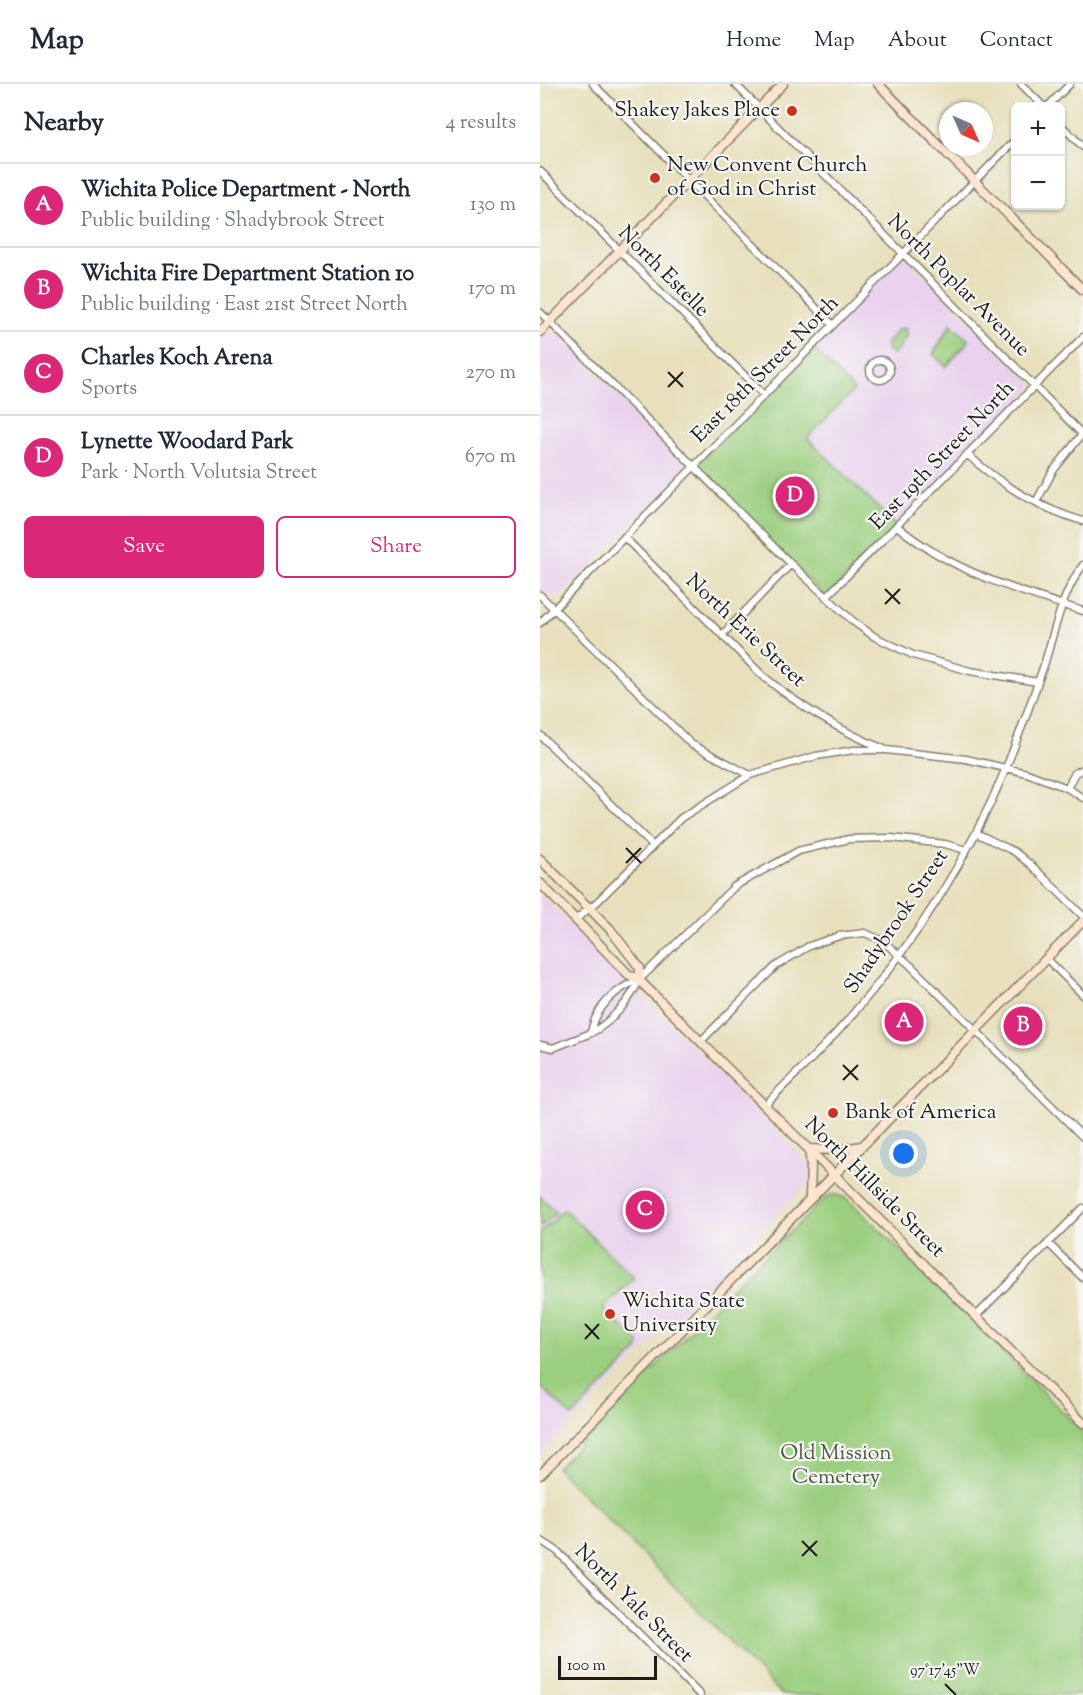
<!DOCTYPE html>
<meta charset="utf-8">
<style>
body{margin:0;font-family:"Sorts Mill Goudy",serif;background:#f6f6f7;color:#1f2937}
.controls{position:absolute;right:18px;top:18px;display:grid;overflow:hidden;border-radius:9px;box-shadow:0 2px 4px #0004}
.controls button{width:54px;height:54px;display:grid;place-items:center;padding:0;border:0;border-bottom:2px solid #e0e1e3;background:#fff;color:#1f2937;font:30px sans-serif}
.compass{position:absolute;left:399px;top:18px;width:54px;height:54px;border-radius:50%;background:#fff;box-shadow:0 2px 4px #0004;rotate:135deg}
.scale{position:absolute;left:18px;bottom:15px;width:99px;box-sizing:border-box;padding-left:6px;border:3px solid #1c1c1c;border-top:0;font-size:16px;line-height:21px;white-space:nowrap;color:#1c1c1c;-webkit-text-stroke:4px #f6f6f2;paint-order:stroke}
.you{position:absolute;left:364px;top:1070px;width:21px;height:21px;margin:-15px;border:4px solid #fff;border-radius:50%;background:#1a73e8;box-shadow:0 0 0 9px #1a73e833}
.badge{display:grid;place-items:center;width:39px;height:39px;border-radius:50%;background:#db2777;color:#fff;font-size:20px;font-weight:700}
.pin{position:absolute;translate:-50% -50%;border:3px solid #fff;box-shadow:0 2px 6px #0006}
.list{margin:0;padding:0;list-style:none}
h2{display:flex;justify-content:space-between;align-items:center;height:78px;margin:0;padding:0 24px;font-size:26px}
h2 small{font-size:20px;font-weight:400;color:#747a83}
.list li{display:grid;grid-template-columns:39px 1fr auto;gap:18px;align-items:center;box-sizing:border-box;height:84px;padding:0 24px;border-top:2px solid #e0e1e3}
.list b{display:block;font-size:22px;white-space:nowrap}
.list p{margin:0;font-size:20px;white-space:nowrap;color:#747a83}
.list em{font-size:20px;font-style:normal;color:#747a83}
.actions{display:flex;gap:12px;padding:18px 24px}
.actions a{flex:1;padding:14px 0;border:2px solid #db2777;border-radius:9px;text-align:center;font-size:21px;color:#db2777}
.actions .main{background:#db2777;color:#fff}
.map{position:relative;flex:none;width:543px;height:1611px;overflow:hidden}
header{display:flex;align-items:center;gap:36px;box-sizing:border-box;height:84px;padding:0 30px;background:#fff;border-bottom:2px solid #e0e1e3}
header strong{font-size:28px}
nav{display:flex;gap:33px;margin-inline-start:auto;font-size:21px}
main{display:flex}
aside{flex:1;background:#fff}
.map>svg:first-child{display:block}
</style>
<header>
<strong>Map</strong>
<nav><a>Home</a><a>Map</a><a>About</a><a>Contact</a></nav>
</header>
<main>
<aside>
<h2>Nearby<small>4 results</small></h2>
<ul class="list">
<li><span class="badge">A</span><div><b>Wichita Police Department - North</b><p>Public building · Shadybrook Street</p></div><em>130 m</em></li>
<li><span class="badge">B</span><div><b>Wichita Fire Department Station 10</b><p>Public building · East 21st Street North</p></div><em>170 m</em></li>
<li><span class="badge">C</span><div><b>Charles Koch Arena</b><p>Sports</p></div><em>270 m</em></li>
<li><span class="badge">D</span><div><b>Lynette Woodard Park</b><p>Park · North Volutsia Street</p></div><em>670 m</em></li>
</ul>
<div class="actions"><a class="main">Save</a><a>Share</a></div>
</aside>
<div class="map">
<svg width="543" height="1611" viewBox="0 0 543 1611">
<rect width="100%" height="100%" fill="#f6f6f2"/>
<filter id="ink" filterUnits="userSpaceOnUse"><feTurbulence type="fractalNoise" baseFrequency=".0167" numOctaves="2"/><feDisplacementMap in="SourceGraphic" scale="12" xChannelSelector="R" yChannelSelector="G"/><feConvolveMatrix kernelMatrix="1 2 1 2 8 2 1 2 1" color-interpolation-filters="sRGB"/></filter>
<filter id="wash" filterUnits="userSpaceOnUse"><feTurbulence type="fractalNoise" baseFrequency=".008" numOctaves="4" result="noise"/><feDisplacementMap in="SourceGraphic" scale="24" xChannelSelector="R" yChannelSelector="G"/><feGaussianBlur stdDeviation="1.35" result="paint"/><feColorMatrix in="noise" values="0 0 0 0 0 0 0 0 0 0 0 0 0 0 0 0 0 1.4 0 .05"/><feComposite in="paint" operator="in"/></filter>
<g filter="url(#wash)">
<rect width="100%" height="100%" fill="#e8e0bc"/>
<!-- built -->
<path fill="#e9d2ee" d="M363 169 494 302 357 442 267 354 314 306 272 263Z
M9 248 17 250 22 254 147 381 144 387 17 516H15L0 503V256Z
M0 809 278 1089 0 1372Z"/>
<!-- green -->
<path fill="#9bcf7f" stroke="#5c764e" stroke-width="1.5" d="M411 240 429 257 406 283 393 270Z
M365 244 367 252 361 258V262L353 270 347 265V259L358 245Z
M272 263 314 306 267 354 357 442 286 513 154 383Z
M293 1110 306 1114 344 1150 543 1348V1611H242L17 1384 211 1185 287 1113Z
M0 1112 16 1128 0 1143Z
M24 1125 94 1194 63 1225 99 1258 98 1266 32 1333 0 1302V1149Z"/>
</g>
<g filter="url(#ink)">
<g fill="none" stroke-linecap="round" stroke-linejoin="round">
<!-- street casing -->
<g stroke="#827e6c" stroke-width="9">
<path id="street" d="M53 0 293 241
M195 0 542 350
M481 0 503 22
M508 22 530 0
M520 40 543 63
M0 87 224 311
M0 228 251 480 314 538 335 553 373 571 430 587 498 598
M330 286a10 10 0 1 1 20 0a10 10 0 1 1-20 0Z
M427 370C459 400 501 425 543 437
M496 418 513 387 543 349
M357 442C410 487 478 507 543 527
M84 453 222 591C260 623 298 646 344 665
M0 511 151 660 210 691
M286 513 543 253
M0 539 476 55
M183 550 251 480
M0 651 112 761
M527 704 535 689 543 685
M436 749 475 768 492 782 543 832
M35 836 57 818 141 734 210 691 276 672 314 666H346L426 675 487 689 527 704 543 714
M506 874 543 911
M99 896C76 904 55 924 51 949 71 938 91 916 99 896L195 802 258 767 309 755 351 754 405 760 426 766
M161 957 236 882 269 862 299 852 325 849 343 857 370 881 543 1053
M0 961 13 964 51 949
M225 1021C252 993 282 966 307 937 372 862 428 776 466 684 480 649 493 613 505 578 515 545 522 509 543 481
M508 1159 543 1194
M436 1232 543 1124
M0 1456 17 1467 160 1611"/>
</g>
<!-- secondary casing -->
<g stroke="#827e6c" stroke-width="11">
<path id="secondary" d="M338 0 543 206
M0 248 243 0
M0 775 70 845 100 884 99 896
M0 799 88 890 99 896 543 1339
M270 1113 271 1082 269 1065 295 1066 322 1062
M0 1391 543 837"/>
</g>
<!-- street -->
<use href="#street" stroke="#fff" stroke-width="6"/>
<!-- secondary -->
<use href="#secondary" stroke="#fbe5cf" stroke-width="8"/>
</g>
</g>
<!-- ticks -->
<path fill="none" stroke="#1c1c1c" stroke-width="2" d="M128 288 143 303M128 303 143 288M345 505 360 520M345 520 360 505M86 764 101 779M86 779 101 764M303 981 318 996M303 996 318 981M45 1240 59 1255M45 1255 59 1240M262 1457 277 1472M262 1472 277 1457M405 1600 416 1611"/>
<!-- markers -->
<g fill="#c8321e" stroke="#f6f6f2" stroke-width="2">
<circle cx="252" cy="27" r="6"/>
<circle cx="115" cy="94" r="6"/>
<circle cx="293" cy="1029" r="6"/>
<circle cx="70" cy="1230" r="6"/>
</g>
<g text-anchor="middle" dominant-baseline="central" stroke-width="4.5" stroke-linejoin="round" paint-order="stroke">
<!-- poi labels -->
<g font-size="21" fill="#1c1c1c" stroke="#f6f6f2" text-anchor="start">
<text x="240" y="27" text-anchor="end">Shakey Jakes Place</text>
<text x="127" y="82">New Convent Church<tspan x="127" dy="24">of God in Christ</tspan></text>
<text x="305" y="1029">Bank of America</text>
<text x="82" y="1218">Wichita State<tspan x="82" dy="24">University</tspan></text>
</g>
<!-- street labels -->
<g font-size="21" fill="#1c1c1c" stroke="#f6f6f2">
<text transform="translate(123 188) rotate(45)">North Estelle</text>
<text transform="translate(418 202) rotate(45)">North Poplar Avenue</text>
<text transform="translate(226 286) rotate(-45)">East 18th Street North</text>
<text transform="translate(403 372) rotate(-46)">East 19th Street North</text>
<text transform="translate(205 547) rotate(43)">North Erie Street</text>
<text transform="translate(357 838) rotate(-56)">Shadybrook Street</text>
<text transform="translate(334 1104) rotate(45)">North Hillside Street</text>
<text transform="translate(93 1520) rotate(45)">North Yale Street</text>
</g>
<!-- park labels -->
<g font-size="21" fill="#485b3f" stroke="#f6f6f2">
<text x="296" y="1370">Old Mission<tspan x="296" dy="24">Cemetery</tspan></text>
</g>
</g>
<g font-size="15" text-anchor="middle" fill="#1c1c1c" stroke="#f6f6f2" stroke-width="4.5" stroke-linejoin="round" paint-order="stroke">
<text x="405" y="1591">97°17'45"W</text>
</g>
</svg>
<div class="controls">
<button>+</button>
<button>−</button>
</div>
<svg class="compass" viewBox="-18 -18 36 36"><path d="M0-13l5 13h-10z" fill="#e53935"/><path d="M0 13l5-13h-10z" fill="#747a83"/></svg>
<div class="scale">100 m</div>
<div class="you"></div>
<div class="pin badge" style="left:364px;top:938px">A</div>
<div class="pin badge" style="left:483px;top:942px">B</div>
<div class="pin badge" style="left:105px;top:1126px">C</div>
<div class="pin badge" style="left:255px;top:412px">D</div>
</div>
</main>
